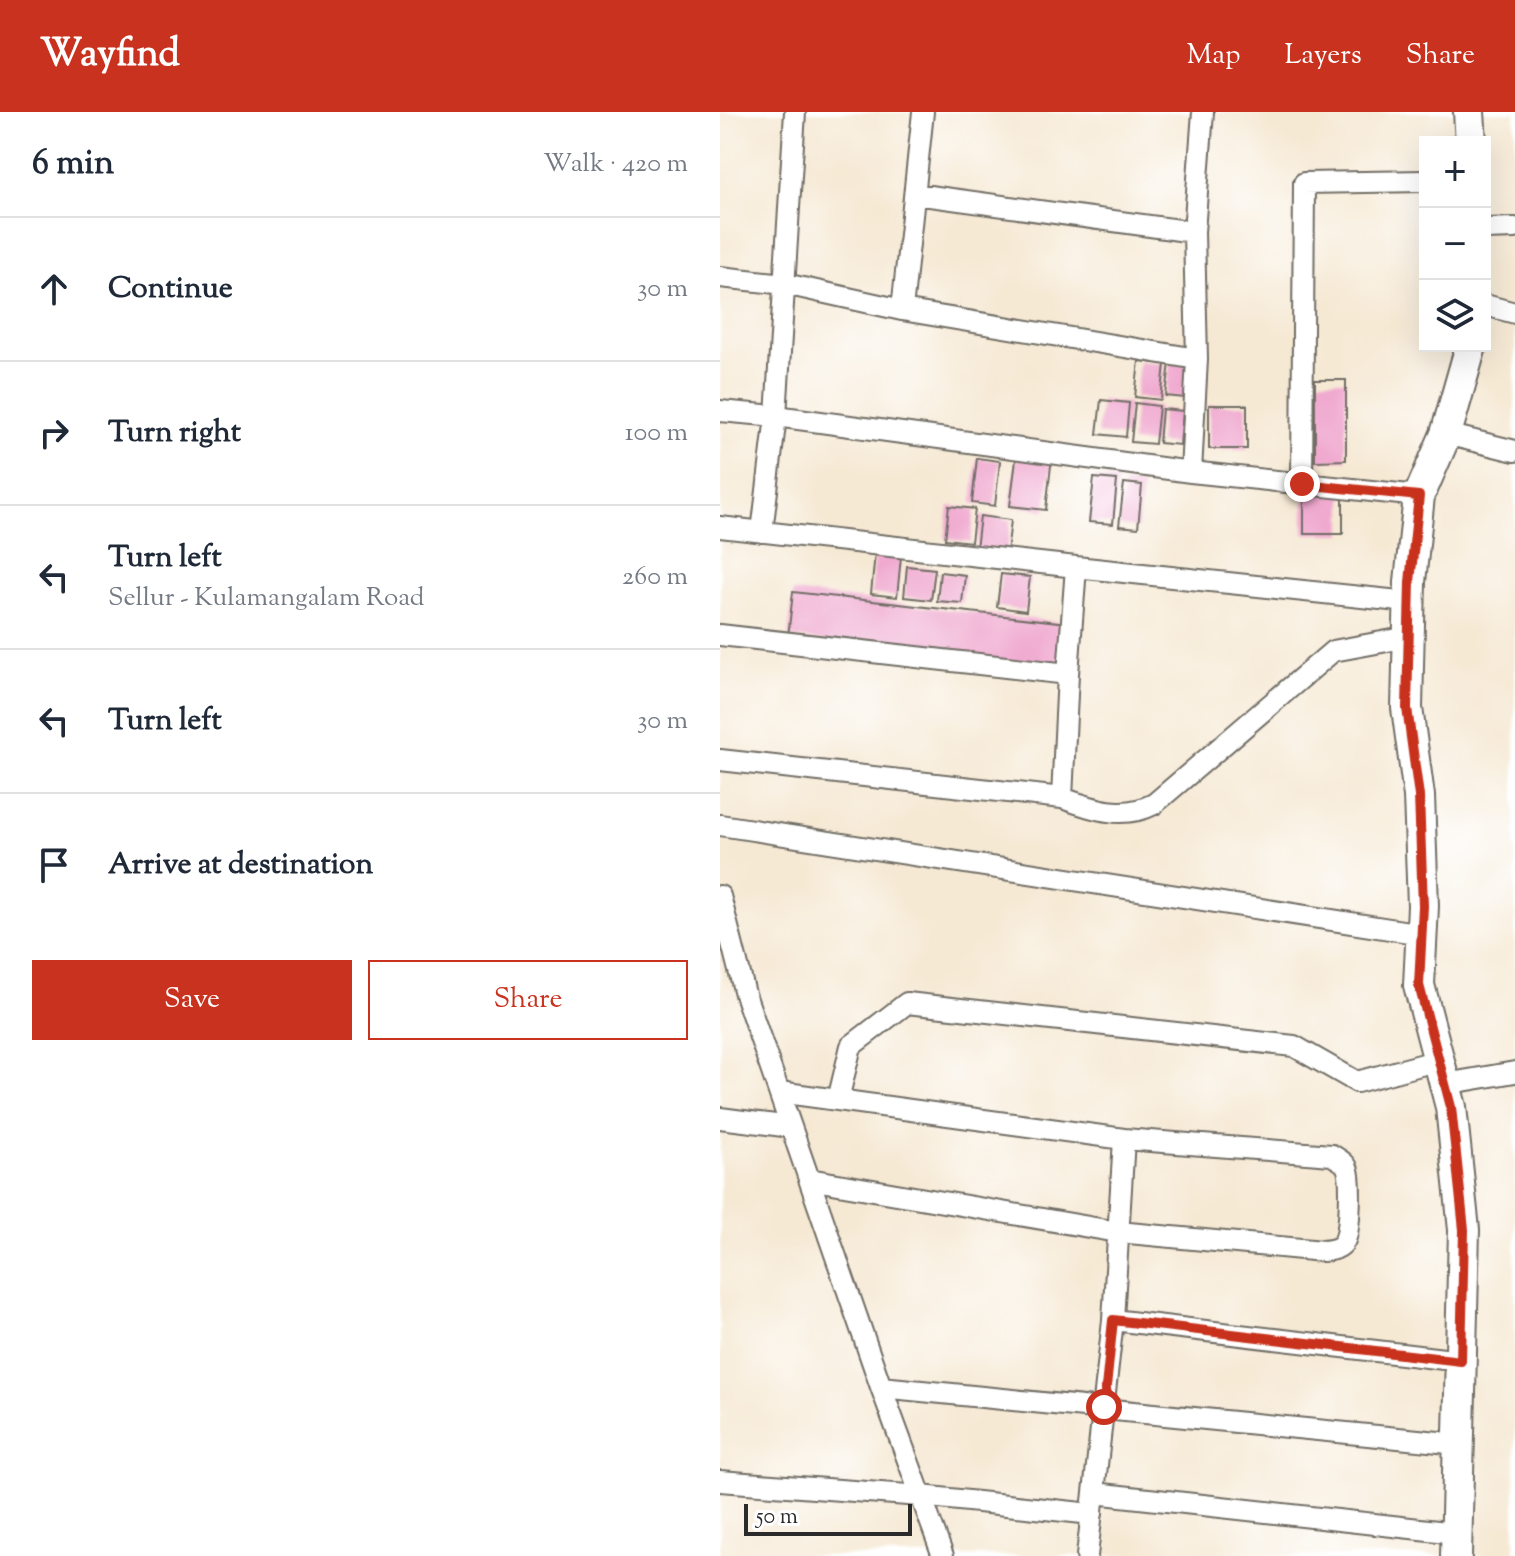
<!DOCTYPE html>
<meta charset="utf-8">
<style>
body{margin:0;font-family:"Sorts Mill Goudy",serif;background:#f6f6f7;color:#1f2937}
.controls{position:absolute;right:24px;top:24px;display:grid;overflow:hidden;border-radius:0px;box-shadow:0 8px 32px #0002}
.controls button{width:72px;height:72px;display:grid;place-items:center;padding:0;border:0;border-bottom:2px solid #e0e1e3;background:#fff;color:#1f2937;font:40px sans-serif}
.scale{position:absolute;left:24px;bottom:20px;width:168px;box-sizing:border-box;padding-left:8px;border:4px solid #2b2b2b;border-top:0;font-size:22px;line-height:28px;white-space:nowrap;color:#2b2b2b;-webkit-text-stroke:6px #fff;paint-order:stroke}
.stop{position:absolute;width:24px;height:24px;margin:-18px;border:6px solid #c8321e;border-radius:50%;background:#fff}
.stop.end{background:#c8321e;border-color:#fff;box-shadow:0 2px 8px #0008}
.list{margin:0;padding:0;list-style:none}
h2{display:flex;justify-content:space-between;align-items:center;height:104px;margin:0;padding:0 32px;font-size:34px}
h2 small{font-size:26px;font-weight:400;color:#747a83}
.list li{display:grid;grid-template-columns:52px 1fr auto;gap:24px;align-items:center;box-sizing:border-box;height:144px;padding:0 32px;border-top:2px solid #e0e1e3}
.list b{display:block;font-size:30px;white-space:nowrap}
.list p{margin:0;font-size:26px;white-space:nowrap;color:#747a83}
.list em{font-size:26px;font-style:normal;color:#747a83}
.actions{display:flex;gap:16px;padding:24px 32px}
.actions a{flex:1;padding:18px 0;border:2px solid #c8321e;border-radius:0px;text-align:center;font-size:28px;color:#c8321e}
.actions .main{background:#c8321e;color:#fff}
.icon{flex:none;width:44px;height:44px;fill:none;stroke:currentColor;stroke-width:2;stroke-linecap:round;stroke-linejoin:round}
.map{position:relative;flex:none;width:795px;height:1444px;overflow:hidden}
header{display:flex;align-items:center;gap:48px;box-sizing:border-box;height:112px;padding:0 40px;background:#c8321e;color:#fff}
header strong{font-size:38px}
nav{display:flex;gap:44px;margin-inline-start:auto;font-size:28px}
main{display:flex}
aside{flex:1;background:#fff}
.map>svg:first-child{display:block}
</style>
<header>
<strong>Wayfind</strong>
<nav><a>Map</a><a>Layers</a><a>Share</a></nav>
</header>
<main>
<aside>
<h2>6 min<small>Walk · 420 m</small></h2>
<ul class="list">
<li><svg class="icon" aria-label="ahead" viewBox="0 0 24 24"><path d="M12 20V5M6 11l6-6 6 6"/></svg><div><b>Continue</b></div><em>30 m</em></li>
<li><svg class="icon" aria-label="right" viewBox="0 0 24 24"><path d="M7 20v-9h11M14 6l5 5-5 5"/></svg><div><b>Turn right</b></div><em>100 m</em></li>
<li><svg class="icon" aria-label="left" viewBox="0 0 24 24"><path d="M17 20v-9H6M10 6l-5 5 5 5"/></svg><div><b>Turn left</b><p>Sellur - Kulamangalam Road</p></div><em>260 m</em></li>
<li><svg class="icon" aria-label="left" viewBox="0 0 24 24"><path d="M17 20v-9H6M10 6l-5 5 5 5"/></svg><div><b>Turn left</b></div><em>30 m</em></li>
<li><svg class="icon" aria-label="arrive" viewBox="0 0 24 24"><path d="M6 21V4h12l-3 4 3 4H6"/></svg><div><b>Arrive at destination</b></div></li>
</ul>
<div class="actions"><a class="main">Save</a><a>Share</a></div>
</aside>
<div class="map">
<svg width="795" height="1444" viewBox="0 0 795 1444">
<rect width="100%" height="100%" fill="#fff"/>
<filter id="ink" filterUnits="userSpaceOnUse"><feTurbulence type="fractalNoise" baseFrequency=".0125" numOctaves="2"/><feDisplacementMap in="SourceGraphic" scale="16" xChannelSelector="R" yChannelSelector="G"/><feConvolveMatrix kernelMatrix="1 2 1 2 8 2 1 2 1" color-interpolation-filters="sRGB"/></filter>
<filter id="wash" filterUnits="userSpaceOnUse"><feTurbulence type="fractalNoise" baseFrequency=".006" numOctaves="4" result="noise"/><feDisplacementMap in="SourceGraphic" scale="32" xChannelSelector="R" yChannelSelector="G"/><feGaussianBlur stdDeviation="1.8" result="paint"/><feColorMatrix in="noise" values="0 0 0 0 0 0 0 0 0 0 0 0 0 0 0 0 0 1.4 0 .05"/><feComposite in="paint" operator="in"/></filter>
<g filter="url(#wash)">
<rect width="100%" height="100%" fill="#f6e9d4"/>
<g id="blocks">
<!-- building -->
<path fill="#f0aad0" d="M419 249 445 252 441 288 415 285Z
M450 250 469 253 465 286 446 284Z
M595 268H626V348L595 349Z
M381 288 409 291 406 325 377 322Z
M415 291 439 294 435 332 411 330Z
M489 293H527V337H489Z
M442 297 463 299 460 333 439 331Z
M297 340 332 344 326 398 290 394Z
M257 346 280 349 275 394 252 391Z
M374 366 397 368 393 412 369 410Z
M404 371 422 373 418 416 399 414Z
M584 382H623V422H584Z
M229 394 255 397 251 430 225 427Z
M260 404 291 408 287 441 256 437Z
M155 441 181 444 177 485 151 482Z
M187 454 215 457 211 488 184 485Z
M220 460 245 463 242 491 217 489Z
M281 462 310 465 306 499 277 495Z
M73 480 347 511 342 556 68 525Z"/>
</g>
</g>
<g filter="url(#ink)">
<use href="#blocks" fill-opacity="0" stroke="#726e66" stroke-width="2"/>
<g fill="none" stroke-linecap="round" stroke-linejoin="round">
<!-- street casing -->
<g stroke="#726e66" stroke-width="24">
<path id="street" d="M483 0 474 120 477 247 471 360 699 384
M195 82 474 120
M765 117 795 116
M0 165 65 172 182 198 203 0
M765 193 795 201
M182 198 477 247
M0 299 56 304 471 360
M726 322 795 339
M582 372 584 71 705 69
M0 415 356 455 348 562 0 523
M42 420 56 304 75 0
M356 455 689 490
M0 648 342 686C373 697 403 708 434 692L613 539 689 525
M342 686 348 562
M0 713 702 822
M0 784 25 882 161 1275 223 1444
M725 972 795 960
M59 980 404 1027 393 1208
M118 988 131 934 187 891 574 934 637 970 719 948
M0 1006 71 1015
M89 1067 398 1120 603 1139C612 1138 621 1137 625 1128 630 1116 632 1066 627 1055 624 1049 618 1047 612 1043L404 1027
M161 1275 739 1332
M0 1369 201 1384 372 1402
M374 1381 736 1421
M367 1444 393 1208 741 1249"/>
</g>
<!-- secondary casing -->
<g stroke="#726e66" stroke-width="34">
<path id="secondary" d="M749 0 751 30
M736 1444 744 1118 731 995 699 873 703 794 699 684 687 596 690 470 699 384 726 322 751 234"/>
</g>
<!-- street -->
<use href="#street" stroke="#fff" stroke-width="20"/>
<!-- secondary -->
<use href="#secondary" stroke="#fff" stroke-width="30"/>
</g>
</g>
<g fill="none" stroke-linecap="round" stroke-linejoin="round" filter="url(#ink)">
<!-- route -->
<path stroke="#c8321e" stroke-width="10" d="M384 1295 393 1208 741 1249 744 1118 731 995 699 873 703 794 699 684 687 596 690 470 699 384 582 372"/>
</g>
</svg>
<div class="controls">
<button>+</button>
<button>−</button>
<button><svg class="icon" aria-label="layers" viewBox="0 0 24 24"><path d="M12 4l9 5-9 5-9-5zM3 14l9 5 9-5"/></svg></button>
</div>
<div class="scale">50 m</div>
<div class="stop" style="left:384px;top:1295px"></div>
<div class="stop end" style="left:582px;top:372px"></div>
</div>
</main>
